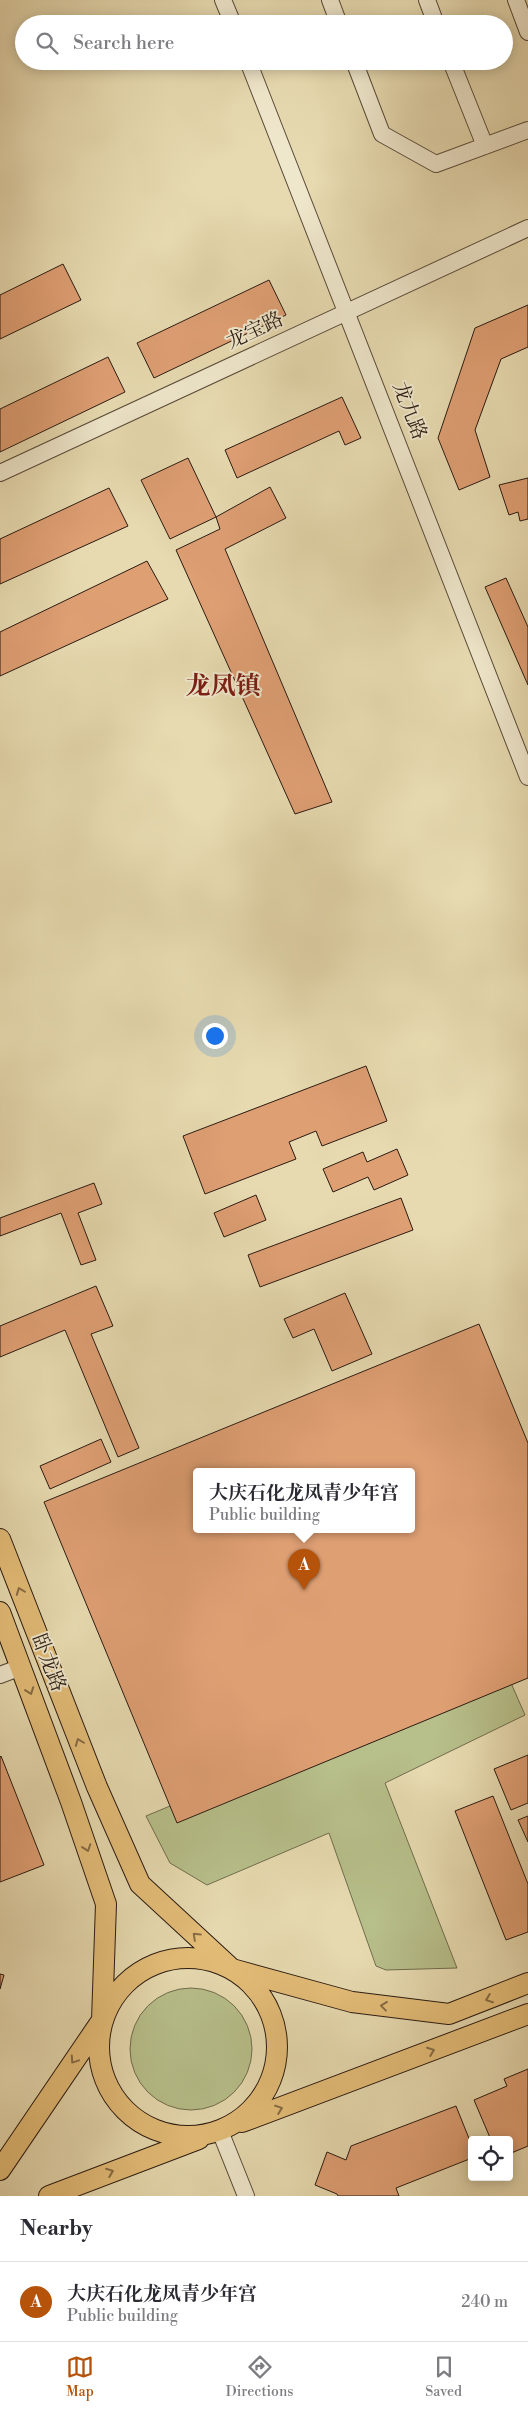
<!DOCTYPE html>
<meta charset="utf-8">
<style>
body{margin:0;font-family:"Libre Bodoni","Noto Serif SC",serif;background:#f7f7f7;color:#2b2b33}
.controls{position:absolute;right:15px;bottom:15px;display:grid;overflow:hidden;border-radius:5px;box-shadow:0 2px 12px #0003}
.controls button{width:45px;height:45px;display:grid;place-items:center;padding:0;border:0;border-bottom:1px solid #e1e1e2;background:#fff;color:#2b2b33;font:25px sans-serif}
.you{position:absolute;left:214px;top:1035px;width:18px;height:18px;margin:-12px;border:4px solid #fff;border-radius:50%;background:#1a73e8;box-shadow:0 0 0 8px #1a73e833}
.badge{display:grid;place-items:center;width:32px;height:32px;border-radius:50%;background:#b45309;color:#fff;font-size:16px;font-weight:700}
.pin{position:absolute;translate:-50% -41px;filter:drop-shadow(0 1px 2px #0008)}
.pin::after{content:'';position:absolute;top:26px;width:18px;height:15px;background:inherit;clip-path:polygon(0 0,100% 0,50% 100%)}
.popup{position:absolute;left:193px;top:1468px;width:222px;height:65px;box-sizing:border-box;display:grid;place-content:center;border-radius:5px;background:#fff;filter:drop-shadow(0 1px 4px #0005);font-size:16px;white-space:nowrap;color:#7c7c81}
.popup b{font-size:19px;color:#2b2b33}
.popup::after{content:'';position:absolute;left:50%;top:100%;margin-left:-10px;border:10px solid transparent;border-top-color:#fff}
.list{margin:0;padding:0;list-style:none}
h2{display:flex;justify-content:space-between;align-items:center;height:65px;margin:0;padding:0 20px;font-size:21px}
h2 small{font-size:16px;font-weight:400;color:#7c7c81}
.list li{display:grid;grid-template-columns:32px 1fr auto;gap:15px;align-items:center;box-sizing:border-box;height:80px;padding:0 20px;border-top:1px solid #e1e1e2}
.list b{display:block;font-size:19px;white-space:nowrap}
.list p{margin:0;font-size:16px;white-space:nowrap;color:#7c7c81}
.list em{font-size:16px;font-style:normal;color:#7c7c81}
.icon{flex:none;width:28px;height:28px;fill:none;stroke:currentColor;stroke-width:2;stroke-linecap:round;stroke-linejoin:round}
.map{position:relative;flex:none;width:528px;height:2196px;overflow:hidden}
.search{position:absolute;background:#fff;box-shadow:0 2px 12px #0003;left:15px;right:15px;top:15px;height:55px;display:flex;align-items:center;gap:12px;box-sizing:border-box;padding:0 18px;border-radius:28px;color:#7c7c81;font-size:19px}
.sheet{height:145px;background:#fff}
nav{display:flex;justify-content:space-around;align-items:center;box-sizing:border-box;height:70px;border-top:1px solid #e1e1e2;background:#fff;font-size:14px;color:#7c7c81}
nav a{display:grid;justify-items:center;gap:2px}
nav .on{color:#b45309}
.map>svg:first-child{display:block}
</style>
<div class="map">
<svg width="528" height="2196" viewBox="0 0 528 2196">
<rect width="100%" height="100%" fill="#e7dab0"/>
<filter id="stains"><feTurbulence type="fractalNoise" baseFrequency=".004" numOctaves="4"/><feColorMatrix values="0 0 0 0 .2 0 0 0 0 .09 0 0 0 0 .02 0 0 0 .5 -.17"/></filter>
<radialGradient id="worn" r=".72"><stop offset=".6" stop-color="#630" stop-opacity="0"/><stop offset="1" stop-color="#630" stop-opacity=".3"/></radialGradient>
<!-- green -->
<path fill="#b7bf8a" stroke="#706d4e" d="M504 1667 525 1715 385 1783 457 1968 386 1970 376 1966 329 1833 207 1885 170 1863 146 1816Z
M130 2049a61 61 0 1 1 122 0a61 61 0 1 1-122 0Z"/>
<!-- building -->
<path fill="#de9f73" stroke="#2a1b12" fill-rule="evenodd" d="M63 264 81 300 0 339V295Z
M269 280 286 315 154 378 137 343Z
M528 305V347L501 359 475 430 490 477 459 490 438 438 475 328Z
M108 357 125 392 0 452V409Z
M342 397 361 438 345 445 339 431 237 478 225 450Z
M188 458 216 517 170 539 141 480Z
M528 478V519L520 521 518 512 509 515 499 485Z
M270 487 286 518 225 549 332 802 295 814 176 550 220 529 216 517Z
M109 488 128 526 0 584V539Z
M147 561 168 599 0 676V632Z
M506 578 528 627V685L485 587Z
M366 1066 387 1121 322 1146 316 1131 289 1142 296 1159 205 1194 183 1136Z
M397 1149 408 1175 374 1190 368 1177 333 1192 323 1169 363 1152 367 1162Z
M94 1183 102 1204 78 1213 96 1260 81 1265 61 1213 0 1236V1218Z
M256 1195 266 1220 224 1237 214 1213Z
M401 1198 413 1230 260 1287 248 1255Z
M96 1286 113 1326 91 1334 139 1448 118 1457 65 1330 0 1357V1326Z
M345 1293 372 1354 332 1371 314 1329 293 1338 284 1319Z
M479 1324 528 1443V1678L177 1823 44 1502ZM196 1471H412V1529H196Z
M101 1439 111 1462 50 1489 40 1466Z
M528 1755V1803L511 1810 494 1769Z
M1 1756 44 1865 0 1882V1757Z
M493 1796 528 1884V1932L506 1940 455 1811Z
M528 1816V1842L518 1820Z
M0 1974 4 1975 0 1989Z
M528 2069V2146L509 2154V2140H491L474 2100 507 2086 504 2079Z
M456 2106 472 2146V2158L396 2188 399 2196H338L337 2194 315 2185 327 2152 346 2160 351 2146Z"/>
<g fill="none" stroke-linecap="round" stroke-linejoin="round">
<!-- minor casing -->
<g stroke="#594b3a" stroke-width="18">
<path id="minor" d="M223 0 233 24
M330 0 339 24
M427 0 436 24
M516 0 528 32
M248 61 528 777
M354 61 382 134 436 164 528 130
M451 61 485 146
M0 473 528 228
M0 1675 21 1667
M220 2131 246 2196"/>
</g>
<!-- major casing -->
<g stroke="#2a1b12" stroke-width="22">
<path id="major" d="M0 1539 97 1787 140 1884 232 1969 352 2002 449 2014 528 1983
M0 1612 71 1802 106 1904 102 2020 0 2170
M99 2047a89 89 0 1 1 178 0a89 89 0 1 1-178 0Z
M242 2122 528 2014
M49 2196 199 2139"/>
</g>
<!-- minor -->
<use href="#minor" stroke="#efe7cc" stroke-width="16"/>
<!-- major -->
<use href="#major" stroke="#e4bd78" stroke-width="20"/>
</g>
<!-- one-way arrows -->
<defs><path id="oneway-chevron" d="M-2-3.5L2.5 0L-2 3.5" fill="none" stroke-width="1.6" stroke-linecap="round" stroke-linejoin="round" transform="scale(1.25)"/></defs>
<g stroke="#876c45">
<use href="#oneway-chevron" transform="translate(20 1591) rotate(-111)"/>
<use href="#oneway-chevron" transform="translate(30 1691) rotate(70)"/>
<use href="#oneway-chevron" transform="translate(79 1742) rotate(-111)"/>
<use href="#oneway-chevron" transform="translate(87 1848) rotate(71)"/>
<use href="#oneway-chevron" transform="translate(196 1936) rotate(-137)"/>
<use href="#oneway-chevron" transform="translate(489 1999) rotate(159)"/>
<use href="#oneway-chevron" transform="translate(384 2006) rotate(-173)"/>
<use href="#oneway-chevron" transform="translate(431 2051) rotate(-21)"/>
<use href="#oneway-chevron" transform="translate(74 2060) rotate(124)"/>
<use href="#oneway-chevron" transform="translate(279 2109) rotate(-21)"/>
<use href="#oneway-chevron" transform="translate(110 2172) rotate(-21)"/>
</g>
<g text-anchor="middle" dominant-baseline="central" stroke-width="4" stroke-linejoin="round" paint-order="stroke">
<!-- street labels -->
<g font-size="20" fill="#2a1b12" stroke="#efe7cc">
<text transform="translate(255 331) rotate(-25)">龙宝路</text>
<text transform="translate(409 411) rotate(69)">龙九路</text>
<text transform="translate(48 1663) rotate(69)">卧龙路</text>
</g>
<!-- district labels -->
<g font-size="25" font-weight="bold" fill="#7a1f14" stroke="#efe7cc">
<text x="223" y="686">龙凤镇</text>
</g>
</g>
<rect width="100%" height="100%" filter="url(#stains)"/>
<rect width="100%" height="100%" fill="url(#worn)"/>
</svg>
<div class="controls">
<button><svg class="icon" aria-label="locate" viewBox="0 0 24 24"><circle cx="12" cy="12" r="6"/><path d="M12 2v4M12 18v4M2 12h4M18 12h4"/></svg></button>
</div>
<div class="you"></div>
<div class="pin badge" style="left:304px;top:1590px">A</div>
<div class="popup"><b>大庆石化龙凤青少年宫</b>Public building</div>
<div class="search"><svg class="icon" aria-label="search" viewBox="0 0 24 24"><circle cx="10" cy="10" r="6"/><path d="M15 15l6 6"/></svg>Search here</div>
</div>
<section class="sheet">
<h2>Nearby<small></small></h2>
<ul class="list">
<li><span class="badge">A</span><div><b>大庆石化龙凤青少年宫</b><p>Public building</p></div><em>240 m</em></li>
</ul>
</section>
<nav>
<a class="on"><svg class="icon" aria-label="map" viewBox="0 0 24 24"><path d="M3 6l6-2 6 2 6-2v14l-6 2-6-2-6 2zM9 4v14M15 6v14"/></svg>Map</a>
<a><svg class="icon" aria-label="directions" viewBox="0 0 24 24"><path d="M12 3l9 9-9 9-9-9zM9 14v-3h6M13 9l2 2-2 2"/></svg>Directions</a>
<a><svg class="icon" aria-label="saved" viewBox="0 0 24 24"><path d="M7 4h10v16l-5-4-5 4z"/></svg>Saved</a>
</nav>
